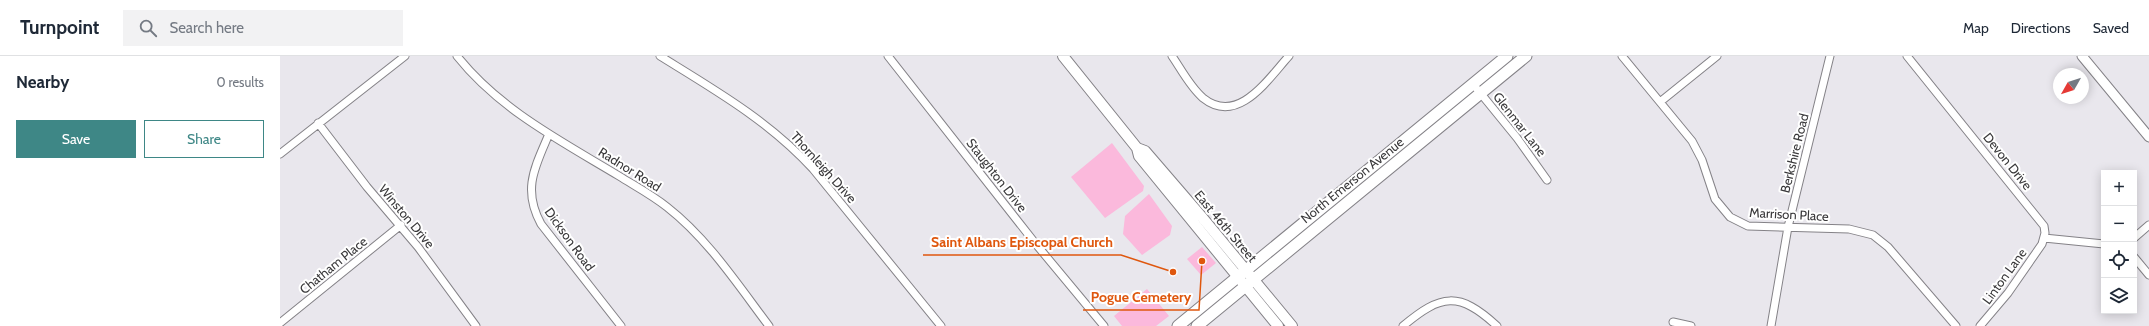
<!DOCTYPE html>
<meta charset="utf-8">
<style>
body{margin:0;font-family:Cabin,sans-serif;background:#f2f2f3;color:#1f2937}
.controls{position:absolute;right:12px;bottom:12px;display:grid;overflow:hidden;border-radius:0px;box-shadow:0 2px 10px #0003}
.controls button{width:36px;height:36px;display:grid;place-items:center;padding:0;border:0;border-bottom:1px solid #e0e1e3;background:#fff;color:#1f2937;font:20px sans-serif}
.compass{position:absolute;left:1773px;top:12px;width:36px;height:36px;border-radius:50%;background:#fff;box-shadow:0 2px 10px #0003;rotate:231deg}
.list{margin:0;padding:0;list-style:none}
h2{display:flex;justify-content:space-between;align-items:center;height:52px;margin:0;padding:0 16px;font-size:17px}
h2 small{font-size:13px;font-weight:400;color:#747a83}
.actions{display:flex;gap:8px;padding:12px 16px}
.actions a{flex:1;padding:9px 0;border:1px solid #3e8786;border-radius:0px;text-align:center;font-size:14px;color:#3e8786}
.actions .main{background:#3e8786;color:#fff}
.icon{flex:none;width:22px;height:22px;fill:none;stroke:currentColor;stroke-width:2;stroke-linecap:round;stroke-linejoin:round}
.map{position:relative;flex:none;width:1869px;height:270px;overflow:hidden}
header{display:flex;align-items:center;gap:24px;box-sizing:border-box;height:56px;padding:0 20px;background:#fff;border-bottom:1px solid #e0e1e3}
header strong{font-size:19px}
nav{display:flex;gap:22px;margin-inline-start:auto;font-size:14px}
.search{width:280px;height:36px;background:#f2f2f3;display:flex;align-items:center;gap:10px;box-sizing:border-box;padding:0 14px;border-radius:0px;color:#747a83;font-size:15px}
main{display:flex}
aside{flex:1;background:#fff}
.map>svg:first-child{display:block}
</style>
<header>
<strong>Turnpoint</strong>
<div class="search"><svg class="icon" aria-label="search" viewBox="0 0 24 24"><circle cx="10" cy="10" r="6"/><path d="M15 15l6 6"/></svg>Search here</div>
<nav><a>Map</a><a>Directions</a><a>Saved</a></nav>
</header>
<main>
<aside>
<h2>Nearby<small>0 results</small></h2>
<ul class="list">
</ul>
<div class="actions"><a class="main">Save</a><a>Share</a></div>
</aside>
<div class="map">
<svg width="1869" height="270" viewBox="0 0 1869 270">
<rect width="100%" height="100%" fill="#e9e7ed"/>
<!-- green -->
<path fill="#fbb9dc" d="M832 87 864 130 863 135 825 162 791 121Z
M869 138 892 170 890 179 862 199 843 178 845 160Z
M922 191 936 207 921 219 907 203Z
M867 233 889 260 876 270H842L834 260Z"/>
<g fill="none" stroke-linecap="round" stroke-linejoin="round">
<!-- minor casing -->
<g stroke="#848287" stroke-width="9">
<path id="minor" d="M177 0C220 54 281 85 339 120 355 130 372 139 387 151 428 183 458 229 489 270
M380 0C435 34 489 65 533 113L661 270
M608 0 755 187 824 270
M892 0C901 13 910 31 923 42 958 70 988 23 1009 0
M1342 0 1412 85 1422 104 1435 143 1450 161 1468 170 1569 173 1593 179 1608 191 1676 270
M1627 0 1764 170 1765 177 1762 188 1728 237 1700 270
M1193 28 1237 82 1267 124
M1380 46 1437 0
M38 67 87 131 138 191 196 270
M269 78C255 111 242 133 261 168L341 270
M0 98 125 0
M1764 182 1824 188
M1854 182 1869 169
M1854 201 1869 219
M1393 266 1411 270
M0 267 121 169
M1123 270C1161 238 1179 235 1217 270
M1491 270 1508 171 1550 0"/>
</g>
<!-- tertiary casing -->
<g stroke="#848287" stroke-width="11">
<path id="tertiary" d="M1802 0 1869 81"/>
</g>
<!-- secondary casing -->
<g stroke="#848287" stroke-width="12">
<path id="secondary" d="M783 0 857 92 859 100 998 270
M857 92 865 95 921 160 1012 270"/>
</g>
<!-- primary casing -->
<g stroke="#848287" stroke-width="13">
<path id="primary" d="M898 270 1227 0
M917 270 1246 0"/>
</g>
<!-- minor -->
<use href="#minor" stroke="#fff" stroke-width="7"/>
<!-- tertiary -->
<use href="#tertiary" stroke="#fff" stroke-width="9"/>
<!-- secondary -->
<use href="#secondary" stroke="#fff" stroke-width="10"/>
<!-- primary -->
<use href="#primary" stroke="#fff" stroke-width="11"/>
</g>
<g text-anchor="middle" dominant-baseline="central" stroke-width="4" stroke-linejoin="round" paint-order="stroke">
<!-- street labels -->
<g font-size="13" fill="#3a393b" stroke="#fff">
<text transform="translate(1240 68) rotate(52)">Glenmar Lane</text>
<text transform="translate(1514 97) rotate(-76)">Berkshire Road</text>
<text transform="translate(1728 105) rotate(51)">Devon Drive</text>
<text transform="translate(544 111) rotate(48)">Thornleigh Drive</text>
<text transform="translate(350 113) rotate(32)">Radnor Road</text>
<text transform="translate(717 119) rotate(52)">Staughton Drive</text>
<text transform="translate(1072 124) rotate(-39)">North Emerson Avenue</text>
<text transform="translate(1509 158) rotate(3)">Marrison Place</text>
<text transform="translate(127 160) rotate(50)">Winston Drive</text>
<text transform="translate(946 170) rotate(50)">East 46th Street</text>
<text transform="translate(290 183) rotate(54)">Dickson Road</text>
<text transform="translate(53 209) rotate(-39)">Chatham Place</text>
<text transform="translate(1724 220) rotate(-54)">Linton Lane</text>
</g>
</g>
<!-- callouts -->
<path fill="none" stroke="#df570e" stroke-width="1.5" d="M893 216L841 199H643M922 205L919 254H803"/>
<g fill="#df570e" stroke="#fff" stroke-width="1.5">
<circle cx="893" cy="216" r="4"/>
<circle cx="922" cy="205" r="4"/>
</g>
<g font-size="14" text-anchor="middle" font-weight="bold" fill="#df570e" stroke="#fff" stroke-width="4" stroke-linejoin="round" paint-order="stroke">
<text x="742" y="191">Saint Albans Episcopal Church</text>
<text x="861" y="246">Pogue Cemetery</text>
</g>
</svg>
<div class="controls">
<button>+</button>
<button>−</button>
<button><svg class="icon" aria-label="locate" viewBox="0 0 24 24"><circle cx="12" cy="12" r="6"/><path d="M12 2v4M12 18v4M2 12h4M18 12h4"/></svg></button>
<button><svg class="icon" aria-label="layers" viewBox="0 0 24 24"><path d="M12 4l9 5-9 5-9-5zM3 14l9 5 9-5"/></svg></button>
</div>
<svg class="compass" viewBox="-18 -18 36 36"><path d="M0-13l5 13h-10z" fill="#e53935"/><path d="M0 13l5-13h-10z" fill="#747a83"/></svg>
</div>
</main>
